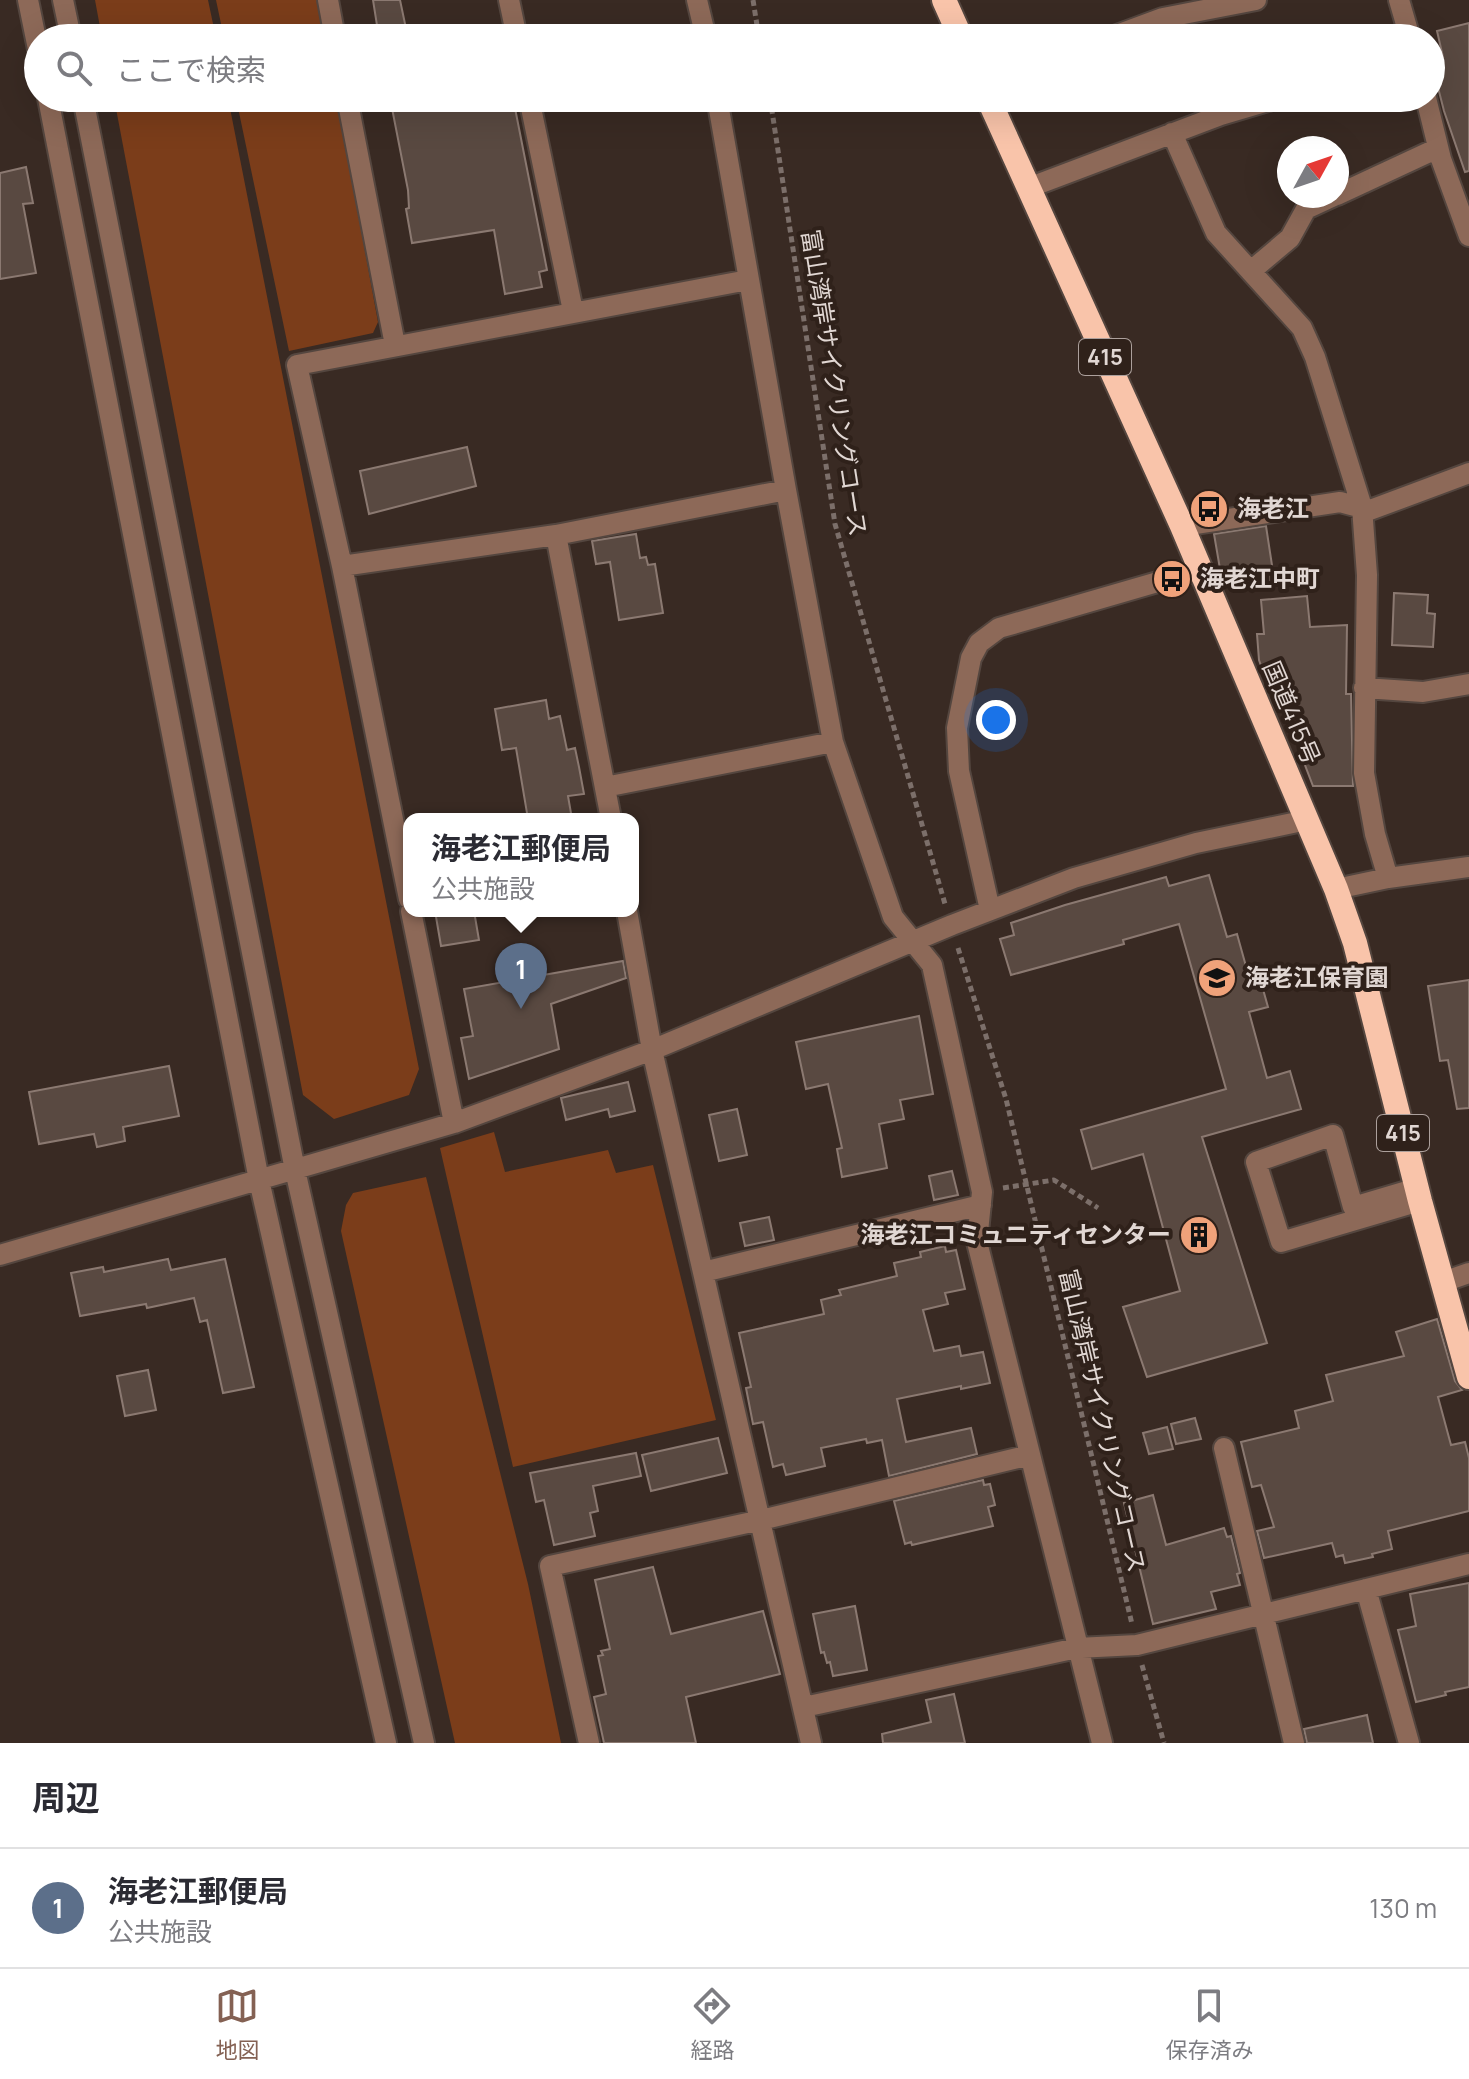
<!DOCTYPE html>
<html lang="ja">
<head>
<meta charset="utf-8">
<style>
  :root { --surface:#fff; --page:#f2f2f3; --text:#2b2b33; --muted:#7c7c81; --line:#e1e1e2; --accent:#846153 }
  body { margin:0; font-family:Manrope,"Noto Sans JP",sans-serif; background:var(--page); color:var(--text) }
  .compass { position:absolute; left:1277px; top:136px; width:72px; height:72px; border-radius:50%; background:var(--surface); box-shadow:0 8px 32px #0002; rotate:50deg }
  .you { position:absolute; left:996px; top:720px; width:28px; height:28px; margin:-20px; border:6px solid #fff; border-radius:50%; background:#1a73e8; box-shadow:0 0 0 12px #1a73e833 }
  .badge { display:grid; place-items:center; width:52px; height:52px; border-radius:50%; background:var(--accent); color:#fff; font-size:26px; font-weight:700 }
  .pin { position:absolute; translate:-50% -66px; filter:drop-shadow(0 2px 4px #0008) }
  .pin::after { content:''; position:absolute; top:42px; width:28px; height:24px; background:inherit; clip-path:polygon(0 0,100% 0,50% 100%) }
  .popup { position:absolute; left:403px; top:813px; width:236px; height:104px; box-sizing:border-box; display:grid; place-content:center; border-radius:16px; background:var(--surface); filter:drop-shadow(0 2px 6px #0005); font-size:26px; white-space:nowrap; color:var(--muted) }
  .popup b { font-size:30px; color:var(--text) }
  .popup::after { content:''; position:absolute; left:50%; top:100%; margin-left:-16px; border:16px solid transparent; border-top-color:var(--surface) }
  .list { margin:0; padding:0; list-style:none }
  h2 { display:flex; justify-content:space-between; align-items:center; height:104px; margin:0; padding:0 32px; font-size:34px }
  h2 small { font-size:26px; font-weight:400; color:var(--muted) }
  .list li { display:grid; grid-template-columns:52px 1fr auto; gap:24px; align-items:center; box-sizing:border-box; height:120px; padding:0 32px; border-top:2px solid var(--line) }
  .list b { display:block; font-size:30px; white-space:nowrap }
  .list p { margin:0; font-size:26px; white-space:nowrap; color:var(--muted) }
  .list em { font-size:26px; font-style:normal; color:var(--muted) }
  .icon { flex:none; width:44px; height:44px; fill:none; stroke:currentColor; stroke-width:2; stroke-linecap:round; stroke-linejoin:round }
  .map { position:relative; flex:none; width:1469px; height:1743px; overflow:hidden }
  .search { position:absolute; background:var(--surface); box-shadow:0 8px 32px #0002; left:24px; right:24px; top:24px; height:88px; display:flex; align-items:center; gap:20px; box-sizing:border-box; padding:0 28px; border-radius:44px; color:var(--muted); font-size:30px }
  .sheet { height:224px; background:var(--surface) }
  nav { display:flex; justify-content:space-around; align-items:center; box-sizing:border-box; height:112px; border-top:2px solid var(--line); background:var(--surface); font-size:22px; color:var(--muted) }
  nav a { display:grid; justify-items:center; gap:4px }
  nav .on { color:var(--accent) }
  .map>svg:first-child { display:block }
  .green { fill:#7b3d1a }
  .building { fill:#594941; stroke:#8b7971; stroke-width:2 }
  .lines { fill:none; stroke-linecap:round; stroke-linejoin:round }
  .minor-casing { stroke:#54463f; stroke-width:24 }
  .highway-casing { stroke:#54463f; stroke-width:28 }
  .path { stroke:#7c6f6a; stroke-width:5; stroke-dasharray:6 4; stroke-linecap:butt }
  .minor { stroke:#8d6958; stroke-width:20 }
  .highway { stroke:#f9c4aa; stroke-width:24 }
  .labels { text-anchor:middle; stroke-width:8; stroke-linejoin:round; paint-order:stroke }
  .shield { fill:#2f211a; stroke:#aca09c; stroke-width:2 }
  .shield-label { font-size:22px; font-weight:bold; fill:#e1d7d3 }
  .street-label { font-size:24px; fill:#e1d7d3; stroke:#2f211a }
  .poi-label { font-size:24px; font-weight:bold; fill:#e1d7d3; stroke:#2f211a; text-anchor:start }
</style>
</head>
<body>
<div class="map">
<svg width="1469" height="1743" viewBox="0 0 1469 1743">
  <rect width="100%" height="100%" fill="#392a23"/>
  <path class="green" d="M95,0H208L216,38H102Z
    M216,0H318L325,38H224Z
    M114,98H228L419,1069L409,1095L334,1119L303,1095Z
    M236,98H337L378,322L373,333L289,351Z
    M494,1132L505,1172L608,1150L616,1173L653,1165L716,1420L513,1467L440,1148Z
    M426,1177L528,1584L561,1743H455L341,1231L346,1205L353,1193Z"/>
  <path class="building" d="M373,0H400L408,38H379Z
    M1469,23V171L1465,172L1444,111L1431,60L1443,57L1437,31Z
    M390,98H513L547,270L539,272L542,287L505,294L494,230L412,243L406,209L409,208L408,190Z
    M26,167L33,203L23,204L36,273L0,279V173Z
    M467,447L476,486L369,514L360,471Z
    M1266,526L1275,585L1244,590L1242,576L1230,578L1229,568L1220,569L1214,534Z
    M636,534L640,558L646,557L648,565L655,564L663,613L619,620L610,562L596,564L592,541Z
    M1394,593L1428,595L1427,613L1435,614L1433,647L1392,645Z
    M1307,596L1310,627L1347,625L1346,694H1351L1353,786H1313L1303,760L1305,731H1291V682L1278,683L1276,675L1265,677L1259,660L1257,634H1264L1261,600Z
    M546,700L549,719L560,716L567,750L575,748L579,767L584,794L568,796L572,819H528L516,748L502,750L495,709Z
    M1209,875L1227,937L1237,934L1249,977L1259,975L1268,1007L1249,1012L1267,1078L1290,1071L1301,1109L1202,1137L1267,1343L1147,1377L1123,1307L1180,1291L1143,1154L1092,1169L1081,1130L1226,1089L1179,924L1123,940L1124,944L1011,975L1000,939L1014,935L1011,923L1065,905L1166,877L1169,886Z
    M435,911H474L479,940L441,946Z
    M623,961L626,978L551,1004L559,1049L469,1079L461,1038L473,1036L464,989Z
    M1469,980V1108L1457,1109L1448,1060L1440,1061L1428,986Z
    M919,1016L933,1094L900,1100L904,1119L879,1124L887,1168L842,1177L837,1149L842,1148L828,1084L806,1089L796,1042Z
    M169,1066L179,1116L123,1127L125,1141L97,1147L94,1134L39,1144L29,1092Z
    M628,1082L635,1111L610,1117L608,1109L566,1120L561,1098Z
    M737,1109L747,1155L719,1161L709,1115Z
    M952,1171L958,1195L934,1200L929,1176Z
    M769,1217L774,1240L745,1246L740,1223Z
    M945,1246L946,1252L956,1250L965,1289L945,1293L948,1304L923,1310L934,1351L959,1346L961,1356L983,1352L990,1383L961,1389V1386L897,1399L906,1442L971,1428L977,1454L889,1476L882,1440L867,1443L866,1439L821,1448L825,1466L786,1475L783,1464L773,1467L763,1422L753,1424L746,1388L751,1387L739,1333L824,1314L821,1300L841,1295L839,1290L897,1276L894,1263L921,1257L920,1252Z
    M168,1259L171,1270L225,1259L254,1387L223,1393L207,1320L200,1322L194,1298L147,1308L146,1304L80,1316L71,1273L103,1267L104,1272Z
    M1437,1319L1455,1381L1462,1390L1438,1397L1451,1445L1465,1442L1469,1458V1511L1388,1531L1392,1549L1372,1554L1373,1557L1345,1563L1343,1555L1336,1557L1332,1543L1264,1558L1257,1531L1274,1527L1261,1485L1252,1487L1241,1442L1299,1428L1295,1411L1333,1401L1326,1375L1404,1356L1396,1332Z
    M148,1370L156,1410L125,1416L117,1376Z
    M1195,1418L1201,1439L1176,1444L1171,1424Z
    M1167,1427L1173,1449L1149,1454L1143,1433Z
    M718,1438L727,1473L651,1491L642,1455Z
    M636,1453L641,1476L593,1486L598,1511L590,1513L595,1536L554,1545L544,1500L536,1502L530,1473Z
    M983,1480L984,1485L990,1484L995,1505L988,1507L993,1526L912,1545L911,1542L905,1544L894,1501Z
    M1153,1495L1166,1545L1224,1528L1227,1537L1231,1536L1240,1573L1237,1574L1240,1585L1211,1592L1216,1609L1153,1624L1124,1503Z
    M653,1567L671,1634L763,1611L780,1674L686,1697L696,1743H604L594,1697L606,1694L598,1656L603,1655L601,1651L610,1649L595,1580Z
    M1469,1583V1687L1445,1692L1446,1695L1416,1702L1398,1630L1416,1626L1410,1594Z
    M855,1606L867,1670L833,1676L830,1662L827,1663L824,1652L821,1653L813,1614Z
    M954,1694L965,1743H883L882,1734L931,1722L926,1700Z
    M1367,1715L1373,1743H1307L1304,1729Z"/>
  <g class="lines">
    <g class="minor-casing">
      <path id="minor" d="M28,0L38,49
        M63,0L71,38
        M328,0L335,38
        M509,0L517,38
        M697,0L706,38
        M1399,0L1410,38
        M1109,38L1163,18L1256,0
        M48,98L259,1180L386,1743
        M83,98L295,1170L424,1743
        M347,98L395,345
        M529,98L573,311
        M717,98L786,490L833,742L893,917L932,965L982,1192L977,1242L1102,1743
        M1426,98L1441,159L1469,236
        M1172,133L1216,233L1302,328L1315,357L1362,507L1367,575L1364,773L1375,834L1388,878
        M1028,188L1221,115L1278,98
        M1337,195L1438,148
        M1251,271L1290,238L1306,209L1334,196
        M1182,526L1340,502L1370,510L1469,473
        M556,535L611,819
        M342,566L556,535L786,490
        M1364,688L1423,692L1469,684
        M605,787L833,742
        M1336,889L1388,878L1469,867
        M409,899L342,566L297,365L748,280
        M990,910L959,771L957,728L971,658L979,643L999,628L1199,570
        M411,911L454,1123
        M627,911L652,1050L811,1743
        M1417,1188L1353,1207L1333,1135L1256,1162L1281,1242L1420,1201
        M0,1255L454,1123L652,1050L952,925L1074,878L1196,843L1307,820
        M703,1272L981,1205
        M1443,1282L1469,1273
        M1224,1448L1294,1743
        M1366,1589L1409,1743
        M804,1707L1077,1648L1137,1645L1469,1564
        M589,1743L550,1566L761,1520L1030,1455"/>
    </g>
    <g class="highway-casing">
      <path id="highway" d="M944,0L961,38
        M988,98L1182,526L1336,889L1355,943L1420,1201L1469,1377"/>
    </g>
    <path class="path" d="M753,0L759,38
      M770,98L835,524L945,904
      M958,948L1006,1099L1132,1624
      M1003,1188L1054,1180L1098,1208
      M1142,1665L1164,1743"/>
    <use href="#minor" class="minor"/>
    <use href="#highway" class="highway"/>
  </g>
  <defs>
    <g id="bus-disc" transform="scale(2)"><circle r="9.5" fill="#f0a27a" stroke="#2f211a"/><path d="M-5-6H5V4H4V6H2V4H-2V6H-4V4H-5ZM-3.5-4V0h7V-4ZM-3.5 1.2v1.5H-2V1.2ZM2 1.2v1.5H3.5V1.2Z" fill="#111"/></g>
    <g id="school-disc" transform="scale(2)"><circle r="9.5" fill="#f0a27a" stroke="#2f211a"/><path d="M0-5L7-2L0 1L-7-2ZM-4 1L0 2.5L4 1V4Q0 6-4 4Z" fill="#111"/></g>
    <g id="building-disc" transform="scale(2)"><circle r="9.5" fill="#f0a27a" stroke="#2f211a"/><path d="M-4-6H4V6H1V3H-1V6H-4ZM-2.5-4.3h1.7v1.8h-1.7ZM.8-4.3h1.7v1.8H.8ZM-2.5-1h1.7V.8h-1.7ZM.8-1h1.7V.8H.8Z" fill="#111"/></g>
  </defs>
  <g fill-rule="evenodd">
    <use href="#bus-disc" x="1209" y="509"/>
    <use href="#bus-disc" x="1172" y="579"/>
    <use href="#school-disc" x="1217" y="978"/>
    <use href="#building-disc" x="1199" y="1235"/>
  </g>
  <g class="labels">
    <g class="shield">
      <rect x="1079" y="339" width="52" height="36" rx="6"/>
      <rect x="1377" y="1115" width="52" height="36" rx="6"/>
    </g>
    <g class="shield-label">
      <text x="1105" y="365">415</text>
      <text x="1403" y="1141">415</text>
    </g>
    <g class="street-label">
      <text transform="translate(834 383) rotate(81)" y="8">富山湾岸サイクリングコース</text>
      <text transform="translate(1291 713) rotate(67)" y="8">国道415号</text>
      <text transform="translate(1102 1421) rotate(77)" y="8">富山湾岸サイクリングコース</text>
    </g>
    <g class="poi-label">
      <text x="1237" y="517">海老江</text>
      <text x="1200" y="587">海老江中町</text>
      <text x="1245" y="986">海老江保育園</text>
      <text x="1171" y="1243" text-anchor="end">海老江コミュニティセンター</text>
    </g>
  </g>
</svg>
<svg class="compass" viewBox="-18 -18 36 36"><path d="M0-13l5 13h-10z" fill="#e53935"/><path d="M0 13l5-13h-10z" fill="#7c7c81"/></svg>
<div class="you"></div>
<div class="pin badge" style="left:521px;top:1009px;background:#5c6f8a">1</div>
<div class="popup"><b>海老江郵便局</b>公共施設</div>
<div class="search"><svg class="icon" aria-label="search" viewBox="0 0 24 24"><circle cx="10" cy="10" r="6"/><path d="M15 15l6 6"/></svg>ここで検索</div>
</div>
<section class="sheet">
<h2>周辺<small></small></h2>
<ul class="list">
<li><span class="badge" style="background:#5c6f8a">1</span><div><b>海老江郵便局</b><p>公共施設</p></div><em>130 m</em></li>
</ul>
</section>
<nav>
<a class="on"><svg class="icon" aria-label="map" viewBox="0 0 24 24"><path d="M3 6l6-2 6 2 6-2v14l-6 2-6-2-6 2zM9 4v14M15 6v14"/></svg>地図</a>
<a><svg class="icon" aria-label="directions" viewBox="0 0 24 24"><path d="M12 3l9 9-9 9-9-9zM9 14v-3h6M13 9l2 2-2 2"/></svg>経路</a>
<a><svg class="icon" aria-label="saved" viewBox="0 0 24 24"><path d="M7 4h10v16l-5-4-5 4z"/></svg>保存済み</a>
</nav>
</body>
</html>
